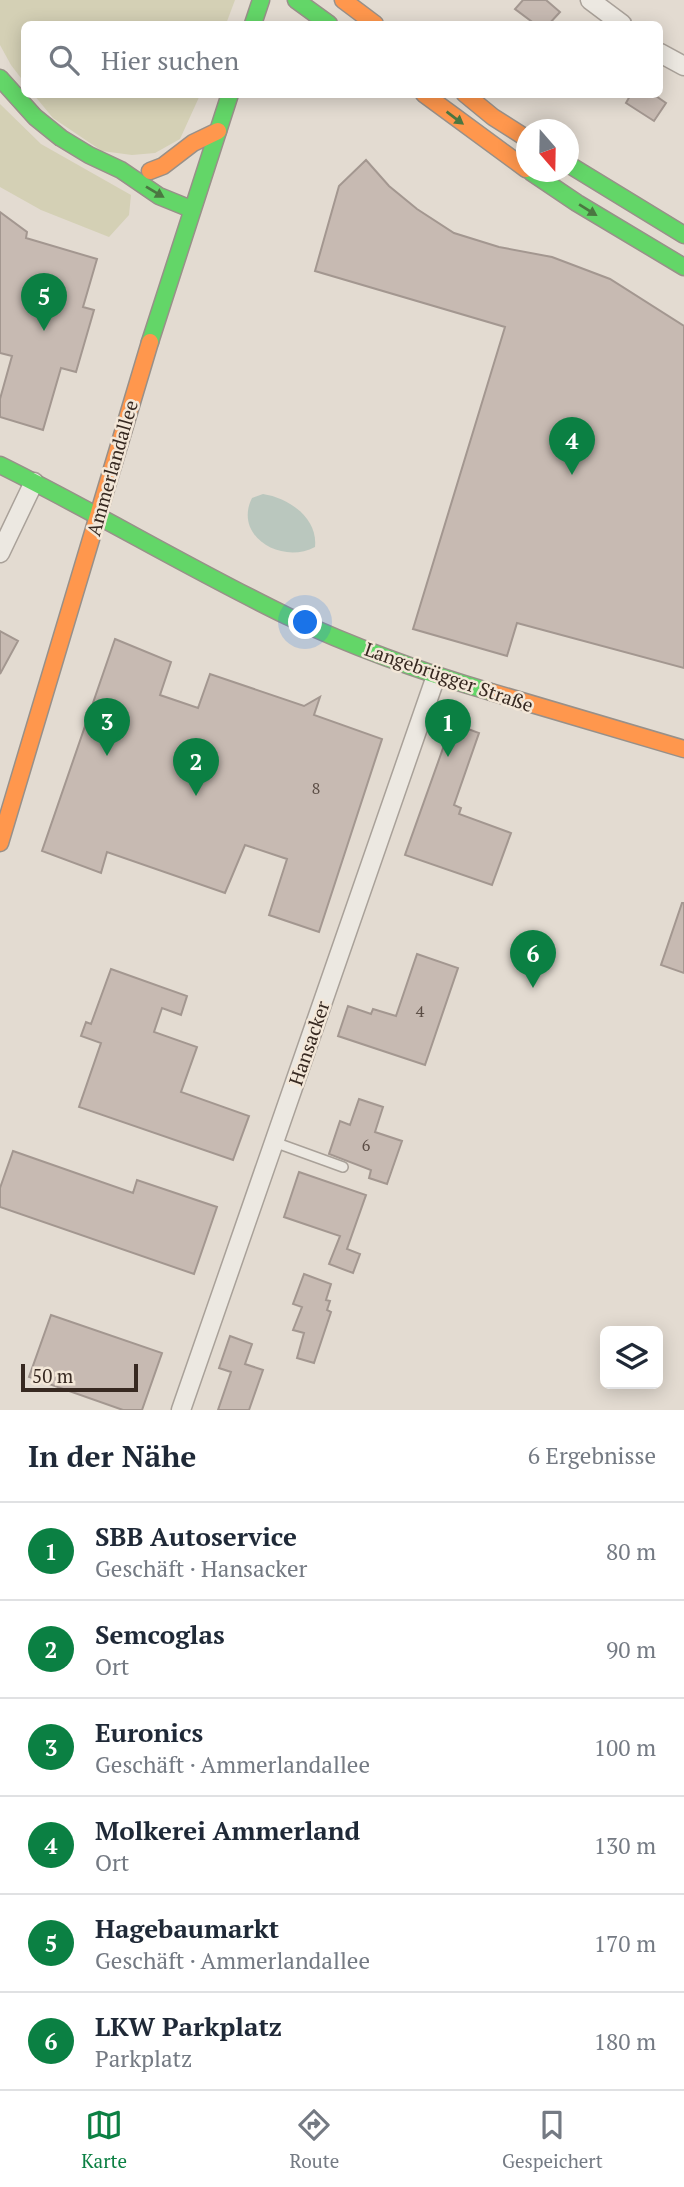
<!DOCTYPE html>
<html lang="de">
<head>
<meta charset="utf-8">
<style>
  :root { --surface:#fff; --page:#f6f6f7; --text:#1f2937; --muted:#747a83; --line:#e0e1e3; --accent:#0b8043 }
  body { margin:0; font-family:"PT Serif",serif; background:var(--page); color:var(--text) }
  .controls { position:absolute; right:21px; bottom:21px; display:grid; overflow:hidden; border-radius:10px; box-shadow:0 4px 18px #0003 }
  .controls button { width:63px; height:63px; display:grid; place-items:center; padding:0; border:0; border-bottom:2px solid var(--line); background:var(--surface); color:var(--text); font:35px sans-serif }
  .compass { position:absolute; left:516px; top:119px; width:63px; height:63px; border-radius:50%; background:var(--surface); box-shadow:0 4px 18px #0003; rotate:160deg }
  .scale { position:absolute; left:21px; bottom:18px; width:117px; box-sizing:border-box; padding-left:7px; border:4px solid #372921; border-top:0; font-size:19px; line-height:24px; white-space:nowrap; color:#372921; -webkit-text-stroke:5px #f3e7d8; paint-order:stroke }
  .you { position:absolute; left:306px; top:623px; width:24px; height:24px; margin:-18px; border:5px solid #fff; border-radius:50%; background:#1a73e8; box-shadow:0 0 0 10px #1a73e833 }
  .badge { display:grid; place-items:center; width:46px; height:46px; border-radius:50%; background:var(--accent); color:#fff; font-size:23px; font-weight:700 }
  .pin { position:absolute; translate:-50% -58px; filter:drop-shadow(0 2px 4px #0008) }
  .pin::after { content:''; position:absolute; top:37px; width:24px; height:21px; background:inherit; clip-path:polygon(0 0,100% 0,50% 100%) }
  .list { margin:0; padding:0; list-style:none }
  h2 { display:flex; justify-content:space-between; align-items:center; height:91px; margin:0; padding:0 28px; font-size:30px }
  h2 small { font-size:23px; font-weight:400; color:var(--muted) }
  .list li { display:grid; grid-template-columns:46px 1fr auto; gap:21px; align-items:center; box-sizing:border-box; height:98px; padding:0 28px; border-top:2px solid var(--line) }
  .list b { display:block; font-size:26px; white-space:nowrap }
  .list p { margin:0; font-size:23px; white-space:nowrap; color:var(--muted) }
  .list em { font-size:23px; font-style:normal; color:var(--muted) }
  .icon { flex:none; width:38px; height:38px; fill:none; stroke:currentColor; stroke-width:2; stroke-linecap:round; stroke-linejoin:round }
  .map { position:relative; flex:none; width:684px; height:1410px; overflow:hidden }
  .search { position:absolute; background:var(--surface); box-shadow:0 4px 18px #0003; left:21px; right:21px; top:21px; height:77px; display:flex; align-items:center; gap:18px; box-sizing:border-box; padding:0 24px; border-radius:10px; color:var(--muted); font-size:26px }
  .sheet { height:679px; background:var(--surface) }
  nav { display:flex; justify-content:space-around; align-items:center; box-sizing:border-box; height:98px; border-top:2px solid var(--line); background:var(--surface); font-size:19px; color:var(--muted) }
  nav a { display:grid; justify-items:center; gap:4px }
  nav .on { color:var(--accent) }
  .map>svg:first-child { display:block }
  .green { fill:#d4d0b5 }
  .water { fill:#bac7be }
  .building { fill:#c7bab2; stroke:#a39790; stroke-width:2 }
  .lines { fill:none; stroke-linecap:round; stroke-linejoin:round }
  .lane-casing { stroke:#a9a199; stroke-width:12 }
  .street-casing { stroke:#a9a199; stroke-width:21 }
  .fast-casing { stroke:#989089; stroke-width:19 }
  .slow-casing { stroke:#989089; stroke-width:19 }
  .lane { stroke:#ece8e1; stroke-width:9 }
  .street { stroke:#ece8e1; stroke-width:18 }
  .fast { stroke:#63d668; stroke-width:16 }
  .slow { stroke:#ff974d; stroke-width:16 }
  .oneway { fill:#4b7741 }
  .labels { text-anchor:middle; stroke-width:5; stroke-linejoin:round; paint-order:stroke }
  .number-label { font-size:16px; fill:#5b4d45 }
  .street-label { font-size:19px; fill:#372921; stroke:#f3e7d8 }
</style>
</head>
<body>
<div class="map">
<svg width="684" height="1410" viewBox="0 0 684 1410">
  <rect width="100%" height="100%" fill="#e3dbd1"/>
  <path class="green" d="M0,0H235L226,24H24V82L11,65L0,45Z
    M34,95H200L180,139L155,153L132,155L102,151L53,118Z
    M0,104L41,144L131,195L129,215L109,237L41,210L0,187Z"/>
  <path class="water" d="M263,494C289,498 318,518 315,547C281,565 233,536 252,498Z"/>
  <path class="building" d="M523,0H546L560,12L549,24H535L515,9Z
    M631,94H653L666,103L654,121L626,103Z
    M366,160L389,186L417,209L454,233L499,247L552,257L610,279L684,326V668L517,623L507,656L413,629L505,327L315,271L339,186Z
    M0,212L27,232L26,238L97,259L83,307L94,310L76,372L61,368L43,430L0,417V399L12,356L0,353Z
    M0,631L18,641L0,674Z
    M115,639L171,662L160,695L198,708L210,674L304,706L320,697L314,715L382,739L319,932L269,915L287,859L245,845L225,893L107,852L101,873L42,851Z
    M452,723L479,733L454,805L461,808L459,814L511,833L492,885L405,855Z
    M682,903H684V973L661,965Z
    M417,954L458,968L425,1065L338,1036L348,1006L371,1014L373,1009L396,1016Z
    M111,969L187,996L181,1015L162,1008L154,1032L197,1047L181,1092L249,1116L233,1160L79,1107L101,1043L81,1036L86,1022L91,1024Z
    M359,1099L383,1107L375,1132L402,1141L387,1184L369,1178L371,1170L329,1154L340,1121L350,1125Z
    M13,1151L133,1193L137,1180L217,1207L194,1274L0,1207V1188Z
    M299,1172L366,1195L347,1249L360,1254L353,1273L329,1264L340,1236L284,1217Z
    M304,1274L331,1284L326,1300L330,1301L327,1310L331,1312L314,1363L297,1358L304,1333L293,1330L302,1307L293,1304Z
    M51,1315L162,1353L142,1410H123L29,1377Z
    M230,1336L252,1344L245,1364L263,1370L249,1410H218L231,1372L219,1368Z"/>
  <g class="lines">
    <g class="lane-casing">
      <path id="lane" d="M274,1142L343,1167"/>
    </g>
    <g class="street-casing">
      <path id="street" d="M590,0L622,24
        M660,53L684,66
        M0,553L34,482
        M181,1410L436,676"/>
    </g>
    <g class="fast-casing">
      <path id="fast" d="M296,0L329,24
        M253,24L261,0
        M0,78L35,117L61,138L89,155L121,170L159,196L191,209
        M568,164L684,235
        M531,172L577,203L684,267
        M150,342L230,94
        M0,465C97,513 190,569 287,616C353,647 422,672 491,692"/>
    </g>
    <g class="slow-casing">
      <path id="slow" d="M343,0L375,24
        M424,94L526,169
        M465,94L493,117L526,138
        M150,171L163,166L193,143L218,131
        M491,692L684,749
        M0,843L150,342"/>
    </g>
    <use href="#lane" class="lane"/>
    <use href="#street" class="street"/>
    <use href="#fast" class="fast"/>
    <use href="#slow" class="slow"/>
  </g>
  <defs><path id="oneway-solid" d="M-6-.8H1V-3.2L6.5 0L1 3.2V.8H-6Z" transform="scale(1.75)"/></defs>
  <g class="oneway">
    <use href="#oneway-solid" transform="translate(455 118) rotate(37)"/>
    <use href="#oneway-solid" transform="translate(155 192) rotate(31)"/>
    <use href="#oneway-solid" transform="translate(588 210) rotate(32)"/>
  </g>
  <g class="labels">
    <g class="number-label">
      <text x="316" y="794">8</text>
      <text x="420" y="1017">4</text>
      <text x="366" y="1151">6</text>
    </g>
    <g class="street-label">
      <text transform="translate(112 468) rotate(-74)" y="7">Ammerlandallee</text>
      <text transform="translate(449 677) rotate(19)" y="7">Langebrügger Straße</text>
      <text transform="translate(309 1043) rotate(-71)" y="7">Hansacker</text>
    </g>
  </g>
</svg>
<div class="controls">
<button><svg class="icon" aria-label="layers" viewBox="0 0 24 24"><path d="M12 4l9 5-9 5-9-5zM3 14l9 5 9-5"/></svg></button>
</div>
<svg class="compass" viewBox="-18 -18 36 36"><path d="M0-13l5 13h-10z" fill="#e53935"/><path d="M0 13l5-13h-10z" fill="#747a83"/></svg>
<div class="scale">50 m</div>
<div class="you"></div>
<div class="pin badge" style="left:448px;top:757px">1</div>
<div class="pin badge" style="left:196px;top:796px">2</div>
<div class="pin badge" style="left:107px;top:756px">3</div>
<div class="pin badge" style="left:572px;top:475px">4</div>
<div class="pin badge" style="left:44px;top:331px">5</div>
<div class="pin badge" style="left:533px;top:988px">6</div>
<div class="search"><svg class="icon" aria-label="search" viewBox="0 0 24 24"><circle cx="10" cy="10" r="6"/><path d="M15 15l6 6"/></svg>Hier suchen</div>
</div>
<section class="sheet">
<h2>In der Nähe<small>6 Ergebnisse</small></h2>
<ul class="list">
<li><span class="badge">1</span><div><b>SBB Autoservice</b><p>Geschäft · Hansacker</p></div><em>80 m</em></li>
<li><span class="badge">2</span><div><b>Semcoglas</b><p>Ort</p></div><em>90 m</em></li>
<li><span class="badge">3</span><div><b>Euronics</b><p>Geschäft · Ammerlandallee</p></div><em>100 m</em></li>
<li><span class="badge">4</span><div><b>Molkerei Ammerland</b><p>Ort</p></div><em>130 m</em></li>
<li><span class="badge">5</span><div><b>Hagebaumarkt</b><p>Geschäft · Ammerlandallee</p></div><em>170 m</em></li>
<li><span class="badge">6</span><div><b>LKW Parkplatz</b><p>Parkplatz</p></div><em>180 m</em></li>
</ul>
</section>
<nav>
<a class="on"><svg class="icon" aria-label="map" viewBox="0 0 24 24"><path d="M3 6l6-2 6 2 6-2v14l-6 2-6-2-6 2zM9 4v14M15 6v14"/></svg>Karte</a>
<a><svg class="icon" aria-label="directions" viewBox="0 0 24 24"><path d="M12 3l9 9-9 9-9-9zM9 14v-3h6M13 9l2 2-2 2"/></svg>Route</a>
<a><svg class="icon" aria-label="saved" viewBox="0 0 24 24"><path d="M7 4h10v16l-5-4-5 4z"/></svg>Gespeichert</a>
</nav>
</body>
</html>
